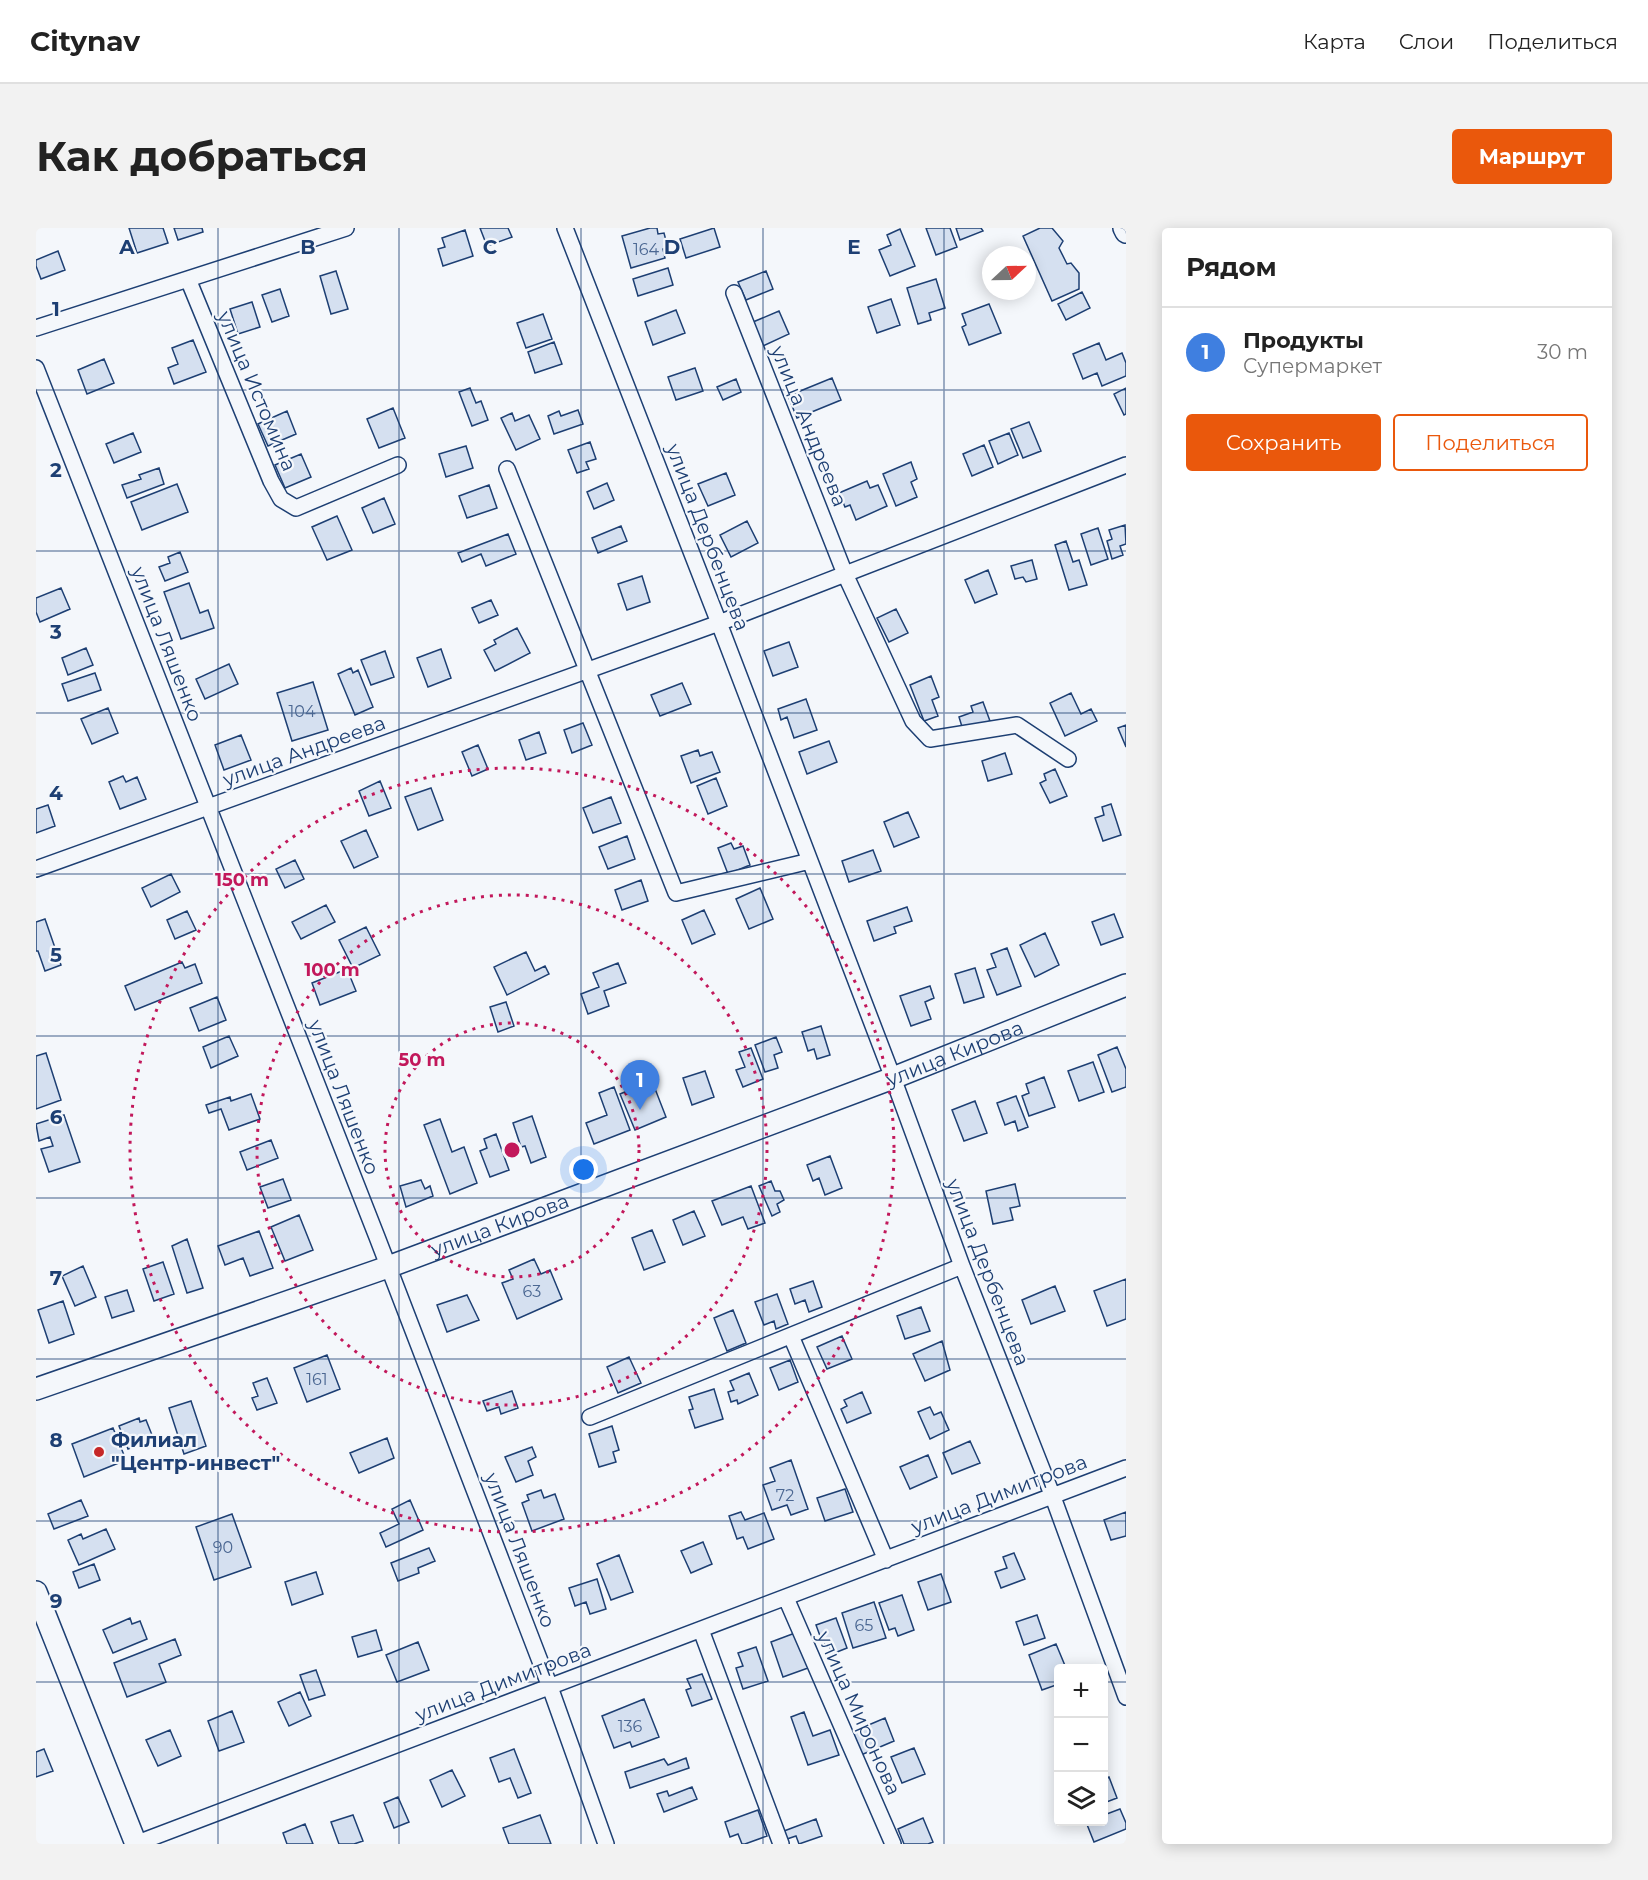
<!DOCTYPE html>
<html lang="ru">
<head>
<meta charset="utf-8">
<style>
  :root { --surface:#fff; --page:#f2f2f2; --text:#222; --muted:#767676; --line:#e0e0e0; --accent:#ea580c }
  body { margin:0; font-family:Montserrat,sans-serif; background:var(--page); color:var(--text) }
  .controls { position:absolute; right:18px; bottom:18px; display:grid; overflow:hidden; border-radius:6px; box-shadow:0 3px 15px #0003 }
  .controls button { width:54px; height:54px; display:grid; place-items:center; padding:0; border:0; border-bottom:2px solid var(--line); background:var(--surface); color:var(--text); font:30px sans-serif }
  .compass { position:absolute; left:946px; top:18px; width:54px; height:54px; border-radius:50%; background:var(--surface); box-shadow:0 3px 15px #0003; rotate:68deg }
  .you { position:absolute; left:548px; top:942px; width:21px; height:21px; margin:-15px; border:4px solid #fff; border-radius:50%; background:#1a73e8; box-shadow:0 0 0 9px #1a73e833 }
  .badge { display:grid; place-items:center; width:39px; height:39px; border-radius:50%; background:var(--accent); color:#fff; font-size:20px; font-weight:700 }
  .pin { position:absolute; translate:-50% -50px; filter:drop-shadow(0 2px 3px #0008) }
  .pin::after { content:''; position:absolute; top:32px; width:21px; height:18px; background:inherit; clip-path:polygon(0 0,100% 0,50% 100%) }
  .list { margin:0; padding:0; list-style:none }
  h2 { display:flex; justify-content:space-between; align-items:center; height:78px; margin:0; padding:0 24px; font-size:26px }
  h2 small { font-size:20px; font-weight:400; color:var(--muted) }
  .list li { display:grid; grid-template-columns:39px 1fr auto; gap:18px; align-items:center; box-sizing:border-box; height:90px; padding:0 24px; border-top:2px solid var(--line) }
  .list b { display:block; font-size:22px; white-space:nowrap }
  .list p { margin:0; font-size:20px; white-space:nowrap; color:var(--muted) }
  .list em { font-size:20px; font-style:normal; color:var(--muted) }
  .actions { display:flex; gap:12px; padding:18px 24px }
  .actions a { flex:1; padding:14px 0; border:2px solid var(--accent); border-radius:6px; text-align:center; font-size:21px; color:var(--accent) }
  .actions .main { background:var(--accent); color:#fff }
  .icon { flex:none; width:33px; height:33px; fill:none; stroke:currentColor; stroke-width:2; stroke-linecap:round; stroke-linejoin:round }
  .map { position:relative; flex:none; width:1090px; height:1616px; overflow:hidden; border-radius:6px }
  header { display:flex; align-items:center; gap:36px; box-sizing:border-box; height:84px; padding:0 30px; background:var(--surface); border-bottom:2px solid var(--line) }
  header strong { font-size:28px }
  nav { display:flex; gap:33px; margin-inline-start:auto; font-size:21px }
  .intro { display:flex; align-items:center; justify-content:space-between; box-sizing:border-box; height:144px; padding:0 36px }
  h1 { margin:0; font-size:42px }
  .button { padding:15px 27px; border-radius:6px; background:var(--accent); color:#fff; font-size:21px; font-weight:700 }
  main { display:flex; gap:36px; padding:0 36px }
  aside { flex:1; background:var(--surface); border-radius:6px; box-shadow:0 3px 15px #0003 }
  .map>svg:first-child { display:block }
  .building { fill:#d5e0f0; stroke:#1d3f73; stroke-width:1.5 }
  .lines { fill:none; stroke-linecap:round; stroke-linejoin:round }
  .street-casing { stroke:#1d3f73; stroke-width:18 }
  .secondary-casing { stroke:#1d3f73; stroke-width:24 }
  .street { stroke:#f4f7fb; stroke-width:15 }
  .secondary { stroke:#f4f7fb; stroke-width:21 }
  .grid { fill:none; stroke:#1d3f73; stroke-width:1.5; stroke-opacity:0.55 }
  .ring { fill:none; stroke:#c2185b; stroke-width:3; stroke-dasharray:3 6 }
  .poi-dot { fill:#c62828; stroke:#f4f7fb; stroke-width:2 }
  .labels { text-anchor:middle; stroke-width:4.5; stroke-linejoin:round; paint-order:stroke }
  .number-label { font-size:16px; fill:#4b6792 }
  .street-label { font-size:20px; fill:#1d3f73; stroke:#f4f7fb }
  .poi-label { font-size:20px; font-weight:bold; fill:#1d3f73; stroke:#f4f7fb; text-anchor:start }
  .grid-label { font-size:20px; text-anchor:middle; font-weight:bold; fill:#1d3f73; stroke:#f4f7fb; stroke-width:4.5; stroke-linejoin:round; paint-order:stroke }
  .centre { fill:#c2185b; stroke:#f4f7fb; stroke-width:3 }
  .ring-label { font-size:18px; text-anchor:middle; font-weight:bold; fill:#c2185b; stroke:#f4f7fb; stroke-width:4.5; stroke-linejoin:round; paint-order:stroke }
</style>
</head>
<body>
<header>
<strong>Citynav</strong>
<nav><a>Карта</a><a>Слои</a><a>Поделиться</a></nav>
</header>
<div class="intro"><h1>Как добраться</h1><a class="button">Маршрут</a></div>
<main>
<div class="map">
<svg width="1090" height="1616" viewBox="0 0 1090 1616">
  <rect width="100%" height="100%" fill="#f4f7fb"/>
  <path class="building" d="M93,0H127L132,15L101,25Z
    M138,0H166L167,4L142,12Z
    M444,0H472L476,9L451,18Z
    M614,0H621L622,6L628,5L632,20L627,21L629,30L595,40L586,8Z
    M678,0L684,19L650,30L644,11Z
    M890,0H914L921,19L900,27Z
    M920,0H945L947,3L924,12Z
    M1004,0H1016L1027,13L1023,20L1031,36L1035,35L1043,45V61L1016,73L987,8Z
    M864,1L879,38L854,48L843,22L855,17L851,7Z
    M429,2L437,28L407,38L402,21L409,19L406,10Z
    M22,23L29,42L5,51L0,38V32Z
    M632,40L637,57L602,68L597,51Z
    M300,43L312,81L295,86L284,48Z
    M730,43L737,61L710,72L702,54Z
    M900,51L909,80L893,85L895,92L882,96L871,60Z
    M244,61L253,88L236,94L226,67Z
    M1046,64L1054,80L1030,92L1022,76Z
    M855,71L864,97L841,105L832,79Z
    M216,74L224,99L202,106L194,81Z
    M953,76L965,105L933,117L926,99L930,97L926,86Z
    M640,82L649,105L617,117L609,94Z
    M743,83L753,106L727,118L717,94Z
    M507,86L516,111L490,120L481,95Z
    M157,112L170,144L138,156L132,140L142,136L136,120Z
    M518,114L526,136L499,145L492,124Z
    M1063,115L1070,132L1086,125L1090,135V148L1066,158L1061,145L1047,151L1037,126Z
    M68,131L78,155L51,166L42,142Z
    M659,140L667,163L640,172L632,149Z
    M796,150L805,172L761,190L752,168Z
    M700,151L705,164L687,172L681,159Z
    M434,160L440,175L445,173L452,192L436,198L423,164Z
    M1090,160V186L1088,187L1078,166Z
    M357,180L369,210L343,220L331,191Z
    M542,182L547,196L518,206L512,188L523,183L525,188Z
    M251,183L260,206L232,218L222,196Z
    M476,185L479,193L493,187L504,211L480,222L465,190Z
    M993,194L1005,223L987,230L975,201Z
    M97,205L105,224L78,235L70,216Z
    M973,205L982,227L962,236L953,213Z
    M554,214L560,231L550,234L553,241L541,245L532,222Z
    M948,217L957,239L936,248L927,226Z
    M430,218L437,240L410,249L403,226Z
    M265,226L275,249L249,260L239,237Z
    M875,234L881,251L875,254L881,269L860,278L847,246Z
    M123,240L128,256L91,270L86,257L105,251L103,247Z
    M690,245L699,267L672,278L662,256Z
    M831,253L834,260L842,257L851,278L820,292L814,277L809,279L803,265Z
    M571,255L578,272L558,281L551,264Z
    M141,256L152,284L106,302L95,274Z
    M453,257L461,280L431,290L423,268Z
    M348,270L359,296L337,305L326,280Z
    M301,288L316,322L291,332L276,299Z
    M711,293L722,315L695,329L684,307Z
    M1089,297L1090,316L1084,318L1087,327L1076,331L1071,313L1076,311L1073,302Z
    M585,298L591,313L562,325L556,310Z
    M1062,300L1072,331L1055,337L1045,306Z
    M472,306L480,326L450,338L445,326L426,334L422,325Z
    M1030,313L1037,334L1043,332L1051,357L1033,362L1019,317Z
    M144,324L152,344L129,353L123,339L134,335L132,329Z
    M996,332L1001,351L990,354L987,349L979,351L975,338Z
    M952,342L961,366L939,375L929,352Z
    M606,348L614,374L591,382L582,356Z
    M153,355L164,385L172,382L178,400L145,411L128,364Z
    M25,360L34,381L4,394L0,384V370Z
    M455,372L462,387L443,395L436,380Z
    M860,381L872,405L853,414L841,390Z
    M481,400L494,425L459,443L448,422L460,416L458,412Z
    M753,414L762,439L737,448L728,423Z
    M50,420L57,437L32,447L26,430Z
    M405,421L415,450L392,459L381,430Z
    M349,423L358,449L335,457L325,432Z
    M193,436L202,456L169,471L160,451Z
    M315,440L317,445L322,442L337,479L319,487L302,446Z
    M59,445L65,462L32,473L26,456Z
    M895,448L903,469L896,472L902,488L888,493L874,457Z
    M277,454L292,502L256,513L241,465Z
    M646,455L655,476L624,488L615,467Z
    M1035,465L1045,486L1055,481L1061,493L1029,508L1014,475Z
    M770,471L781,502L758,510L751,489L745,492L742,481Z
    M947,474L954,493L927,502L923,489L937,484L935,478Z
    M72,480L82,505L56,516L45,491Z
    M547,495L556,517L536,525L528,502Z
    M1090,497V519L1082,500Z
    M503,504L510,525L490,532L483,512Z
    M205,507L215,532L188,542L179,517Z
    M793,513L801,534L771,546L763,524Z
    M442,517L452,541L436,548L426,524Z
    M662,522L664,528L676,524L684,544L655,555L645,528Z
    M969,525L976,546L952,553L946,533Z
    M1019,541L1031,568L1014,575L1004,555L1010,552L1008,546Z
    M87,548L90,554L101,549L110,571L84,581L73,554Z
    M680,550L691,578L672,586L661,558Z
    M344,553L355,580L333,588L323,563Z
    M395,560L407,592L382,602L369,569Z
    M575,569L585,595L557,605L547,580Z
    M1075,576L1085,607L1067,613L1059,590L1068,587L1066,579Z
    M12,577L19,598L0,605V581Z
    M872,584L883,609L858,619L848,594Z
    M330,602L342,629L318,640L305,613Z
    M591,608L599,631L572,641L563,619Z
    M695,615L698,621L707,618L714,637L692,646L682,620Z
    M837,622L845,643L813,654L806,633Z
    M259,632L268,651L249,660L240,641Z
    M135,646L144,664L115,679L106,660Z
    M605,652L612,673L586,682L579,662Z
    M724,660L737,691L713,701L700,671Z
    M290,677L299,694L265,711L256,694Z
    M871,679L876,693L858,699L860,705L838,713L831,693Z
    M668,682L679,706L656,716L646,692Z
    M151,683L160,702L139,711L131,692Z
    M1078,686L1087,709L1065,717L1056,694Z
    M9,691L25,737L9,743L2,723H0V694Z
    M330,699L344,727L317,740L303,712Z
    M1009,705L1023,737L999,749L984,717Z
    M971,720L985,758L961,767L951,742L960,739L955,726Z
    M490,724L499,743L509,738L513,746L471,767L458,739Z
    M146,734L149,740L159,736L166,755L99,782L89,758Z
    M582,735L590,755L568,763L573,778L552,786L545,766L563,759L557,745Z
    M939,740L948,769L928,775L919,746Z
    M311,741L320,763L284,777L276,755Z
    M894,758L898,770L889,774L895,791L875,798L864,768Z
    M181,769L190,792L163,803L154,780Z
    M470,774L478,798L462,804L454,779Z
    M785,798L794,827L781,831L778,821L772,823L766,804Z
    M193,808L202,828L175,840L167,819Z
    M740,809L746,824L738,827L742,840L729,844L719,817Z
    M1081,819L1090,841V859L1076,864L1062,827Z
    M715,820L727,851L707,859L700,842L709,839L703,824Z
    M10,825L25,872L0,881V828Z
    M1057,834L1068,864L1043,873L1032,843Z
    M669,843L678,869L656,877L647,850Z
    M1008,849L1019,879L993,888L986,868L993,865L990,856Z
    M616,853L630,889L599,902L584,866Z
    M578,859L594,902L558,916L550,895L571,887L563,865Z
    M215,866L224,891L193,902L185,881L173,885L170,877L194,869L195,873Z
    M980,868L992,899L982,903L979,893L969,897L961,875Z
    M939,873L951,905L928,913L916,882Z
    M28,887L44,934L13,944L5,921L17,918L14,909L3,913L0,896Z
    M496,888L510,929L495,935L489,918L485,919L477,895Z
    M404,891L416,924L428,919L441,955L414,966L388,897Z
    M460,906L473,942L454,949L444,923L451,920L448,911Z
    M235,912L242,930L211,942L204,924Z
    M794,928L806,960L789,967L783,950L777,953L771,937Z
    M247,951L255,972L232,980L224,959Z
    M385,952L389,961L394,958L397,968L370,979L364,958Z
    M735,953L739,963H744L748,972L741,976L744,984L736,988L723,958Z
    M979,956L984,978L974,980L977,992L957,996L950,963Z
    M715,958L729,995L712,1001L707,989L686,997L676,973Z
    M658,983L669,1008L647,1017L637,992Z
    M263,987L277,1022L249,1033L235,999Z
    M616,1002L629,1034L608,1042L596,1010Z
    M223,1003L237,1040L214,1048L207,1030L189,1037L182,1018Z
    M151,1011L167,1060L151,1065L136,1018Z
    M498,1031L505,1046L514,1042L526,1071L481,1091L466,1055L477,1051L473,1042Z
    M127,1034L138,1066L118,1073L107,1041Z
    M47,1038L60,1069L39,1078L26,1048Z
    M1090,1051V1091L1071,1098L1058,1063Z
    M777,1053L786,1079L773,1084L769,1072L759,1076L754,1061Z
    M1019,1058L1029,1083L995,1096L986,1072Z
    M91,1062L98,1083L76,1090L69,1069Z
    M741,1066L752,1096L740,1101L738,1093L728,1097L719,1074Z
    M431,1067L443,1092L411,1104L401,1077Z
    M27,1073L38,1106L13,1115L2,1082Z
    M885,1079L894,1103L869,1111L861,1088Z
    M697,1082L710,1115L691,1123L678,1090Z
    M806,1108L816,1131L791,1141L781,1119Z
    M906,1113L914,1142L889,1153L877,1126Z
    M291,1127L304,1161L271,1174L258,1140Z
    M593,1129L605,1155L582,1165L571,1139Z
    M754,1132L762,1154L743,1162L734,1140Z
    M713,1145L722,1167L702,1176L701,1172L695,1174L692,1164L698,1162L694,1153Z
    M231,1150L241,1175L221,1182L216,1170L222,1168L217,1155Z
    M678,1161L687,1191L659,1200L653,1182L657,1181L653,1169Z
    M476,1163L482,1180L465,1186L463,1179L451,1183L447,1173Z
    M826,1164L835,1185L811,1195L805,1181L811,1178L808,1172Z
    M155,1173L170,1218L148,1226L133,1180Z
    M894,1179L898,1187L905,1184L913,1202L894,1211L882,1184Z
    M103,1190L104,1194L110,1192L116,1207L106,1211L108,1215L92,1221L83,1198Z
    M576,1198L583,1222L577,1224L580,1234L563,1239L553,1206Z
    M77,1200L90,1232L48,1249L36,1216Z
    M351,1210L358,1230L323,1245L314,1225Z
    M934,1213L944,1235L916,1246L907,1225Z
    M496,1219L500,1229L492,1233L497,1247L480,1254L469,1229Z
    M892,1227L901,1249L874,1261L864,1239Z
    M755,1232L772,1281L755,1287L751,1277L736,1282L727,1257L739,1253L734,1240Z
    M809,1261L817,1284L789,1293L781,1270Z
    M505,1262L508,1270L519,1266L528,1291L496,1303L486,1275L493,1272L491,1267Z
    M45,1272L52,1288L18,1301L12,1286Z
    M374,1272L387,1302L350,1319L344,1305L363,1296L356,1281Z
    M705,1284L709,1292L728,1285L738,1311L712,1321L707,1309L701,1311L693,1288Z
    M1090,1284V1308L1075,1312L1068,1292Z
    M196,1286L215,1339L178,1352L160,1299Z
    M70,1301L79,1321L43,1337L32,1312L45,1306L47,1311Z
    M667,1314L676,1336L655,1345L645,1323Z
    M393,1320L399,1333L382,1340L383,1345L362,1353L355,1335Z
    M978,1325L989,1351L965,1360L959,1344L971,1340L967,1329Z
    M583,1327L597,1364L575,1372L561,1336Z
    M58,1336L64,1352L43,1360L37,1344Z
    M280,1344L287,1366L256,1377L249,1354Z
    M905,1346L915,1374L892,1382L882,1354Z
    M561,1351L570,1381L554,1386L550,1374L539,1378L533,1360Z
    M866,1367L878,1402L862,1408L859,1400L853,1402L843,1375Z
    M838,1374L850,1410L817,1420L806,1385Z
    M1001,1387L1009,1410L988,1417L980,1394Z
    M94,1390L96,1396L104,1393L111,1411L77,1425L67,1402Z
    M800,1390L811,1420L796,1426L792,1414L787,1416L780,1397Z
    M340,1402L346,1422L322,1429L316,1409Z
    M759,1405L772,1440L747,1449L735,1414Z
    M139,1411L145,1427L123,1436L130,1454L91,1469L78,1435Z
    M382,1414L393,1442L361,1454L350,1427Z
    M1020,1416L1030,1440H1023V1456L1006,1462L993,1427Z
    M720,1419L732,1453L707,1461L700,1440L707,1438L702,1425Z
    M280,1442L289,1467L273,1472L264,1447Z
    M666,1446L676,1471L656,1478L650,1462L655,1460L651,1451Z
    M264,1464L275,1488L253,1498L242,1474Z
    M608,1471L623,1509L596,1519L594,1514L578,1520L566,1488Z
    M196,1483L208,1514L183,1523L172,1493Z
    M768,1484L777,1508L794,1502L803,1527L772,1537L755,1489Z
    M849,1490L858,1513L825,1527L816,1504Z
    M134,1502L145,1528L122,1538L110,1512Z
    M878,1520L889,1546L866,1555L855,1529Z
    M8,1521L17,1543L0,1549V1524Z
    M478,1521L495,1565L482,1570L474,1550L463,1554L454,1530Z
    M650,1530L653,1540L594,1560L589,1544L628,1531L632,1537Z
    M416,1542L429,1568L406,1579L394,1552Z
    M1073,1549L1081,1570L1068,1575V1551Z
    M656,1559L661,1571L628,1584L621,1566L631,1563L633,1568Z
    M362,1569L373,1594L358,1600L348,1575Z
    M1084,1581L1090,1595V1601L1058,1614L1050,1594H1068V1587Z
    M722,1582L731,1608L709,1616H706L702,1606L694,1609L689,1594Z
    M317,1587L327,1613L318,1616H303L295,1594Z
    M504,1587L515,1616H473L467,1600Z
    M887,1590L897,1614L892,1616H868L862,1601Z
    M780,1591L786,1608L763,1616L760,1608L751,1611L748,1603Z
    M269,1596L277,1616H251L247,1605Z"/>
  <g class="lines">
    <g class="street-casing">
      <path id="street" d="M529,0L683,395L857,850L926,1038L1017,1269L1090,1469
        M152,51L235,253L245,271L260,280L362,237
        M698,65L809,346L877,493L894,511L981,497L1032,531
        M0,100L310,0
        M0,140L341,1009L514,1459L570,1616
        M471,241L640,665L774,633
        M0,641L683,395L1090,237
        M755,1108L850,1332
        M554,1189L926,1038
        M750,1370L857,1616
        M665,1402L745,1616
        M99,1616L1090,1240"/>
    </g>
    <g class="secondary-casing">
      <g id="secondary">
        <path d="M1088,0L1090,4"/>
        <path id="s1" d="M0,1161L352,1039L857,850L1090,757"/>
        <path d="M0,1364L100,1616"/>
      </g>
    </g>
    <use href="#street" class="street"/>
    <use href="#secondary" class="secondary"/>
  </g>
  <path class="grid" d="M182,0V1616M363,0V1616M545,0V1616M727,0V1616M908,0V1616M0,162H1090M0,323H1090M0,485H1090M0,646H1090M0,808H1090M0,970H1090M0,1131H1090M0,1293H1090M0,1454H1023M1068,1454H1090"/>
  <g class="ring">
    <circle cx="476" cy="922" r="127"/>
    <circle cx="476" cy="922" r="255"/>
    <circle cx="476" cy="922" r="382"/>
  </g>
  <circle class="poi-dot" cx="63" cy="1224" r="6"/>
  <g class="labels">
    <g class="number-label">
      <text x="610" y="27">164</text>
      <text x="266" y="489">104</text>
      <text x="496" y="1069">63</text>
      <text x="281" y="1157">161</text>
      <text x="749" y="1273">72</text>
      <text x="187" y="1325">90</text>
      <text x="828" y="1403">65</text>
      <text x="594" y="1504">136</text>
    </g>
    <g class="street-label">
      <text transform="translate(221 163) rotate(67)" y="7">улица Истомина</text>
      <text transform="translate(773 198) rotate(68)" y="7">улица Андреева</text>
      <text transform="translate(672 309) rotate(69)" y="7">улица Дербенцева</text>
      <text transform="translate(131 416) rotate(69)" y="7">улица Ляшенко</text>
      <text transform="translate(268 523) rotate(-20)" y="7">улица Андреева</text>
      <text dy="7" stroke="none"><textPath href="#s1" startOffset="978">улица Кирова</textPath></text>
      <text transform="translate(308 869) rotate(69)" y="7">улица Ляшенко</text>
      <text dy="7" stroke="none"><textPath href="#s1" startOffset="492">улица Кирова</textPath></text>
      <text transform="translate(952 1044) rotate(69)" y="7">улица Дербенцева</text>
      <text transform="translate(963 1266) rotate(-21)" y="7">улица Димитрова</text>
      <text transform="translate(484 1322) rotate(69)" y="7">улица Ляшенко</text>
      <text transform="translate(467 1454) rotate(-21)" y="7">улица Димитрова</text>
      <text transform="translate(823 1485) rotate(66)" y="7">улица Миронова</text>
    </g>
    <g class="poi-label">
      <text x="75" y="1219">Филиал<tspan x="75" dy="23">"Центр-инвест"</tspan></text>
    </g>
  </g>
  <g class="grid-label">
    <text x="91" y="26">A</text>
    <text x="272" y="26">B</text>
    <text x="454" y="26">C</text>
    <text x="636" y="26">D</text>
    <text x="818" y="26">E</text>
    <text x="20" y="88">1</text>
    <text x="20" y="249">2</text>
    <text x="20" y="411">3</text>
    <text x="20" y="572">4</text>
    <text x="20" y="734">5</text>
    <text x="20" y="896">6</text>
    <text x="20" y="1057">7</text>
    <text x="20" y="1219">8</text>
    <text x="20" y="1380">9</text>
  </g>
  <circle cx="476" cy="922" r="9" class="centre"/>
  <g class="ring-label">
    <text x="206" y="658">150 m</text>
    <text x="296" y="748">100 m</text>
    <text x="386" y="838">50 m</text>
  </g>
</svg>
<div class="controls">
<button>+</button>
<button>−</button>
<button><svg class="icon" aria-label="layers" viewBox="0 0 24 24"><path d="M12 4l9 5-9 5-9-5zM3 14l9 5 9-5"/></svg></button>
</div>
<svg class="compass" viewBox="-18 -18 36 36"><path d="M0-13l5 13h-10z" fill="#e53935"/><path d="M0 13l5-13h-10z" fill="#767676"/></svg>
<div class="you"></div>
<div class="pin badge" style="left:604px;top:882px;background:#3f7fe0">1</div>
</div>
<aside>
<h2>Рядом<small></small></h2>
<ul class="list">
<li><span class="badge" style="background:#3f7fe0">1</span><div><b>Продукты</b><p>Супермаркет</p></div><em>30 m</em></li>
</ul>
<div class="actions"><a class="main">Сохранить</a><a>Поделиться</a></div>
</aside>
</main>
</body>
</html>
